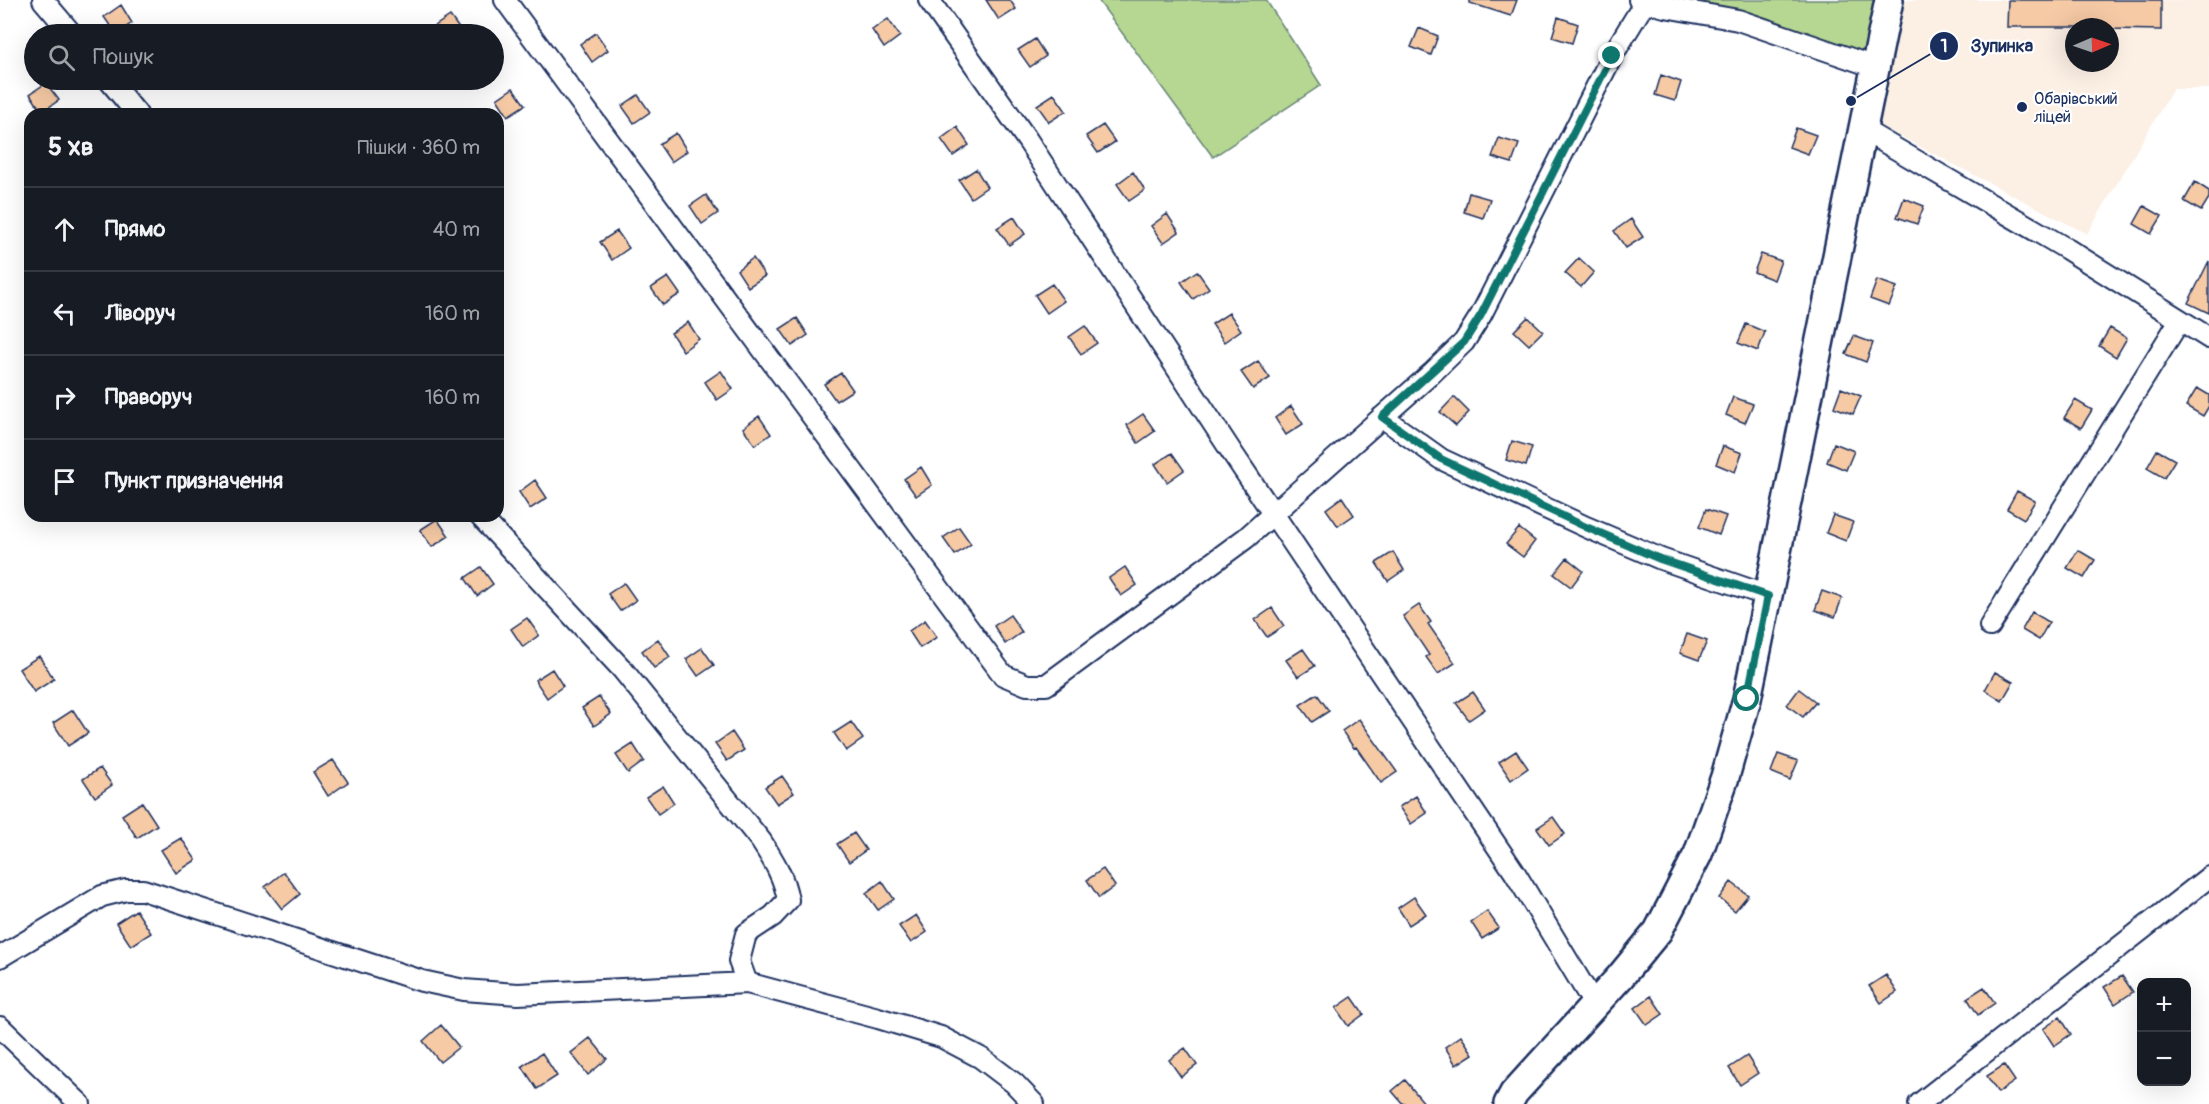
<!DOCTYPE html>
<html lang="uk">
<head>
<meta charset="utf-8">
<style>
  :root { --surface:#171b24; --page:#242831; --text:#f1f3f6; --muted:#9ea1a6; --line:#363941 }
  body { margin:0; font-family:Pangolin,sans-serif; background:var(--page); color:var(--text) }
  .controls { position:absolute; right:18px; bottom:18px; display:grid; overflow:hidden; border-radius:12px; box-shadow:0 6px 24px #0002 }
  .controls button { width:54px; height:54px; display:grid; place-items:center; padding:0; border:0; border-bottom:2px solid var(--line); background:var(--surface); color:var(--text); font:30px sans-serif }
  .compass { position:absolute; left:2065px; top:18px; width:54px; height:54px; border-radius:50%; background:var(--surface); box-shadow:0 6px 24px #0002; rotate:88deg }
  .stop { position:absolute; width:18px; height:18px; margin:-14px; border:4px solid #0f766e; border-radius:50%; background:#fff }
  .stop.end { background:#0f766e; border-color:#fff; box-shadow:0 2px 6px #0008 }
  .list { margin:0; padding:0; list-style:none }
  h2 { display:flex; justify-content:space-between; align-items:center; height:78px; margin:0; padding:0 24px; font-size:26px }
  h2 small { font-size:20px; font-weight:400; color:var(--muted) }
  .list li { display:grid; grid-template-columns:39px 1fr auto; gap:18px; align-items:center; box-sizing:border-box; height:84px; padding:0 24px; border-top:2px solid var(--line) }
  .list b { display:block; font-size:22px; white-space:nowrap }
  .list em { font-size:20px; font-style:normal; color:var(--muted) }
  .icon { flex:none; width:33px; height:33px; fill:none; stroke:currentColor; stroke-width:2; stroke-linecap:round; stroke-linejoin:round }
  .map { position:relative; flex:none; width:2209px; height:1104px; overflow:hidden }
  .search { position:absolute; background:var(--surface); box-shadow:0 6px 24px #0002; left:24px; top:24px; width:480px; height:66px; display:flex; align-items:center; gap:15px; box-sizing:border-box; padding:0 21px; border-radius:33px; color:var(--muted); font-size:22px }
  .panel { position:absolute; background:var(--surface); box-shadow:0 6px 24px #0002; left:24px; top:108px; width:480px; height:414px; border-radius:18px }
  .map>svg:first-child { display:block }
  .built { fill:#fcefe4; fill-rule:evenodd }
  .green { fill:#b5d791; stroke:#688378; stroke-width:1.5 }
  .building { fill:#f6caa5; stroke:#1b2f5e; stroke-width:1.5 }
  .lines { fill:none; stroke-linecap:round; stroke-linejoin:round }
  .street-casing { stroke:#1b2f5e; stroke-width:24 }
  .secondary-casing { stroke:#1b2f5e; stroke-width:32 }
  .street { stroke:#fff; stroke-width:20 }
  .secondary { stroke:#fff; stroke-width:27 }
  .route { stroke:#0f766e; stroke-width:8 }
  .poi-dot { fill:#1b2f5e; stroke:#fff; stroke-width:2 }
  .labels { text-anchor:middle; stroke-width:4.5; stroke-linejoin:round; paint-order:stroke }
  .poi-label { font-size:16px; fill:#1b2f5e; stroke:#fff; text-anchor:start }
  .leader { fill:none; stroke:#1b2f5e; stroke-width:2 }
  .callout-dot { fill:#1b2f5e; stroke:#fff; stroke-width:2 }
  .mark-label { font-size:18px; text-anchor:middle; font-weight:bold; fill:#fff }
  .callout-label { font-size:18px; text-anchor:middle; font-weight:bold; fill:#1b2f5e; stroke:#fff; stroke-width:4.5; stroke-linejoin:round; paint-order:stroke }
</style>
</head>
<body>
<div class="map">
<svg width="2209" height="1104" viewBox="0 0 2209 1104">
  <rect width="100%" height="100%" fill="#fff"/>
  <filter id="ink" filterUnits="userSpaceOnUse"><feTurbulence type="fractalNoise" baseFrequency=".0167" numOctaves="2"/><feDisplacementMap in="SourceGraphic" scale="12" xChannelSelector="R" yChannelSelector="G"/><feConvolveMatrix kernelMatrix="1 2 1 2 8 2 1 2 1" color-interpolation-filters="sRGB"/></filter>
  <g filter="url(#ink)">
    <path class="built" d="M1902,0H2209V89H2173L2087,234L1877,124ZM2074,27H2110V63H2074Z"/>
    <path class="green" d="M1098,0H1266L1321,85L1213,157Z
      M1644,0H1889L1875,67Z"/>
    <path class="building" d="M986,0H1010L1016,9L999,20Z
      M1470,0H1517L1511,16L1470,3Z
      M2008,0H2161V30L2110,29V27H2007Z
      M121,5L132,23L116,34L104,17Z
      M450,16L463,34H423Z
      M1558,17L1578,24L1572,43L1552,37Z
      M888,19L900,36L884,48L872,30Z
      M1419,28L1438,36L1431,55L1411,47Z
      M596,33L608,50L592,62L580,44Z
      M1035,39L1046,56L1030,67L1018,50Z
      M1661,75L1681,82L1675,101L1655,95Z
      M46,83L59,100L42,112L30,94Z
      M513,88L525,105L508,116L497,99Z
      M1054,94L1066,111L1049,122L1037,105Z
      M638,95L650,112L634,123L622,106Z
      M1103,125L1115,142L1098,153L1086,136Z
      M957,127L969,145L953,156L941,139Z
      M1796,128L1816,135L1808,154L1789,147Z
      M676,133L687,151L671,162L659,144Z
      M1499,138L1519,144L1512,163L1492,157Z
      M976,169L987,187L971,198L959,180Z
      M1133,172L1145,190L1129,201L1117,184Z
      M2195,182L2209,191V198L2201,211L2184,201Z
      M1469,193L1490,199L1483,218L1464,212Z
      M706,195L718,213L702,224L690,206Z
      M1904,198L1924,206L1917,224L1897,217Z
      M2144,206L2162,216L2151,234L2134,224Z
      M1167,214L1179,232L1163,243L1151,226Z
      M1014,217L1025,234L1009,245L997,228Z
      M1631,219L1643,237L1626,248L1614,231Z
      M617,231L629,248L612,260L600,242Z
      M1761,254L1781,261L1774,280L1754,272Z
      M753,258L765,276L748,287L737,270Z
      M1579,258L1594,272L1581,287L1565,273Z
      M2209,261V313L2188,303Z
      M1197,271L1209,288L1193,299L1181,282Z
      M668,277L680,294L663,305L651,288Z
      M1877,280L1897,287L1889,306L1870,299Z
      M1052,284L1064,301L1047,313L1035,295Z
      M1229,313L1241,330L1224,342L1212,324Z
      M1528,317L1543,331L1529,345L1514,331Z
      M797,318L808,335L792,346L780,329Z
      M688,322L699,339L683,351L671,333Z
      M1746,324L1765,332L1758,351L1738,343Z
      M1085,326L1097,343L1081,354L1069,337Z
      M2110,328L2127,338L2116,357L2099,346Z
      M1854,336L1873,343L1866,362L1846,354Z
      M1258,361L1270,378L1253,389L1241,372Z
      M721,371L733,389L717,400L705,382Z
      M841,373L853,390L836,401L824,384Z
      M1841,388L1861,396L1853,414L1834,407Z
      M2197,388L2209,395V406L2203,416L2186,406Z
      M1454,397L1469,412L1456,426L1440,412Z
      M1733,397L1753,404L1745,423L1726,415Z
      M2075,400L2092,410L2081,428L2064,418Z
      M1291,406L1303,424L1286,435L1275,418Z
      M1143,414L1155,431L1138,443L1127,425Z
      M759,416L771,434L755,445L743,428Z
      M1512,441L1532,447L1526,466L1506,460Z
      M1834,443L1854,451L1846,470L1827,462Z
      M1723,446L1742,453L1735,472L1716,464Z
      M2157,450L2175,460L2164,478L2147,468Z
      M1172,453L1184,470L1167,482L1155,464Z
      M921,467L932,485L916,496L904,479Z
      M535,480L547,498L530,509L519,492Z
      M2017,491L2035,501L2024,519L2007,509Z
      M1342,497L1354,515L1338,526L1326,509Z
      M1706,509L1726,516L1719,535L1699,527Z
      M1833,515L1853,522L1846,541L1826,533Z
      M437,519L449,536L432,547L420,530Z
      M959,527L971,544L955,555L943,538Z
      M1519,528L1535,541L1523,557L1506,544Z
      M2078,550L2095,560L2084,578L2067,568Z
      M1393,552L1404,570L1388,581L1376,563Z
      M1567,558L1583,571L1571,587L1554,574Z
      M481,567L493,584L477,596L465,578Z
      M1125,567L1137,585L1121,596L1109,578Z
      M624,583L636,600L620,611L608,594Z
      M1822,591L1842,598L1835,617L1815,610Z
      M1419,605L1431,622L1428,624L1455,663L1438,674L1426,657L1429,655L1403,616Z
      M1272,608L1284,626L1267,637L1255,620Z
      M2032,612L2049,622L2039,640L2022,630Z
      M1010,615L1022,632L1005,644L994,626Z
      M527,618L539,635L523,647L511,629Z
      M925,620L937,637L920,648L909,631Z
      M1687,634L1707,641L1699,660L1680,653Z
      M658,639L670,657L654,668L642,651Z
      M702,648L714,665L698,676L686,659Z
      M1303,649L1315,666L1298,677L1286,660Z
      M39,656L54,679L34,692L19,669Z
      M552,669L563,686L547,698L535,680Z
      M1995,672L2013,682L2002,701L1985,690Z
      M1799,689L1816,702L1803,717L1787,705Z
      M1473,692L1485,709L1469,720L1456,703Z
      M1317,694L1329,711L1312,722L1300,705Z
      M599,697L611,714L594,726L582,708Z
      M73,710L88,733L68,746L53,723Z
      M1359,719L1397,772L1381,783L1356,747L1354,748L1342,731Z
      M851,722L863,739L846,751L834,733Z
      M732,732L744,750L727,761L715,744Z
      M633,744L644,761L628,773L616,755Z
      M1516,751L1528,768L1511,780L1499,762Z
      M1778,754L1798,761L1790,780L1771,772Z
      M333,760L348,782L328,796L313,772Z
      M100,768L112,785L95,797L83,779Z
      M782,776L794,793L777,804L765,787Z
      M663,786L674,803L658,814L646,797Z
      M1416,796L1427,813L1411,824L1399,807Z
      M142,802L157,825L137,838L122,815Z
      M1553,817L1565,834L1549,845L1537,828Z
      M854,833L866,850L849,862L837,844Z
      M181,838L196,860L176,873L161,850Z
      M1103,869L1115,886L1099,898L1087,880Z
      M284,872L300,894L282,909L265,887Z
      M882,881L894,899L878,910L866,893Z
      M1731,882L1748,895L1735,911L1719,898Z
      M1414,897L1426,914L1409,925L1398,908Z
      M136,910L151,933L131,946L116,923Z
      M1487,911L1499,928L1482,939L1471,922Z
      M916,915L927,932L911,943L899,926Z
      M1886,975L1897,992L1881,1003L1869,986Z
      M2122,976L2133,992L2115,1004L2104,987Z
      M1984,987L1995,1003L1978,1015L1967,998Z
      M1651,996L1663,1014L1647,1025L1635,1008Z
      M1352,997L1364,1014L1348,1026L1336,1008Z
      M2060,1017L2071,1034L2054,1046L2043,1029Z
      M441,1025L459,1047L440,1062L423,1041Z
      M1461,1036L1473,1054L1456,1065L1445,1047Z
      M590,1038L607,1059L588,1075L571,1053Z
      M1185,1048L1197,1065L1181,1077L1169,1060Z
      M542,1053L557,1076L537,1089L522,1066Z
      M1747,1056L1758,1073L1740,1085L1729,1068Z
      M2004,1065L2015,1081L1998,1093L1987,1076Z
      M1405,1080L1425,1104H1403L1392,1091Z"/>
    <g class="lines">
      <g class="street-casing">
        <path id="street" d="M43,0L72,34
          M505,0L1003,675L1027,685H1046L1246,538L1432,373L1464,342L1481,315L1612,56L1645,2
          M929,0L1028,141L1233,454L1515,873L1594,1004
          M1639,0L1665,7L1738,20L1875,67
          M109,80L137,114
          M1862,129L2067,249L2209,338
          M1382,417L1441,459L1586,527L1661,559L1768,596
          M480,516L622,669L761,841C774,861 784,877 788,900L773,916L746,934L739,961L747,983
          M1990,626L2180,320
          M0,957L102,896L126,890H143L422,981L464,990L518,994L747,983L878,1018L941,1037L981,1058L1014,1083L1034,1104
          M0,1027L80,1104
          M1919,1104L2209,877"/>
      </g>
      <g class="secondary-casing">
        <path id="secondary" d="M1508,1104L1514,1093L1620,977L1658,931L1698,854L1725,777L1747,699L1889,0"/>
      </g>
      <use href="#street" class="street"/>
      <use href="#secondary" class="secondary"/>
    </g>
  </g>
  <g class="lines" filter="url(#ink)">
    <path class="route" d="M1612,56L1481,315L1464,342L1382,417L1441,459L1586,527L1660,559L1768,596L1747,699"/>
  </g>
  <circle class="poi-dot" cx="2022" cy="107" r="6"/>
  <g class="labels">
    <g class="poi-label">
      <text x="2034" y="104">Обарівський<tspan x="2034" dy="18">ліцей</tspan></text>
    </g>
  </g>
  <path class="leader" d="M1851 101L1944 46"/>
  <g class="callout-dot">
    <circle cx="1851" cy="101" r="6"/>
    <circle cx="1944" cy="46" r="15"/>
  </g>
  <g class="mark-label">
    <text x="1944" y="52">1</text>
  </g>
  <g class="callout-label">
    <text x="2002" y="52">Зупинка</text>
  </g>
</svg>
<div class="controls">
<button>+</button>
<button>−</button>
</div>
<svg class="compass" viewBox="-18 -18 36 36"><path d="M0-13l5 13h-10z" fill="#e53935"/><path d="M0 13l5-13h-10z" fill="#9ea1a6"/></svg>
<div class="stop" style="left:1747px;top:699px"></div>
<div class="stop end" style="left:1612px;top:56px"></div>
<div class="search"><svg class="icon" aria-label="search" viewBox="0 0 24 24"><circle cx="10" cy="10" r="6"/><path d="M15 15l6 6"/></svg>Пошук</div>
<section class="panel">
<h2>5 хв<small>Пішки · 360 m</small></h2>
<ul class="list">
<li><svg class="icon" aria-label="ahead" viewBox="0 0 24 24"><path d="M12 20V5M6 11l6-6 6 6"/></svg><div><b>Прямо</b></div><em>40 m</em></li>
<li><svg class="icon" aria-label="left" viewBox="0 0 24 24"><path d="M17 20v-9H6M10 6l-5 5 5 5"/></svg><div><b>Ліворуч</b></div><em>160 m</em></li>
<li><svg class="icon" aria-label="right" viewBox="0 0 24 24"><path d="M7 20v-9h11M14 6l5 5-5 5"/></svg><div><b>Праворуч</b></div><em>160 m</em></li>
<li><svg class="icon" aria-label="arrive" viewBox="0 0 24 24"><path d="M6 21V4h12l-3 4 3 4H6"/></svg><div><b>Пункт призначення</b></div></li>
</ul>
</section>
</div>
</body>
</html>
